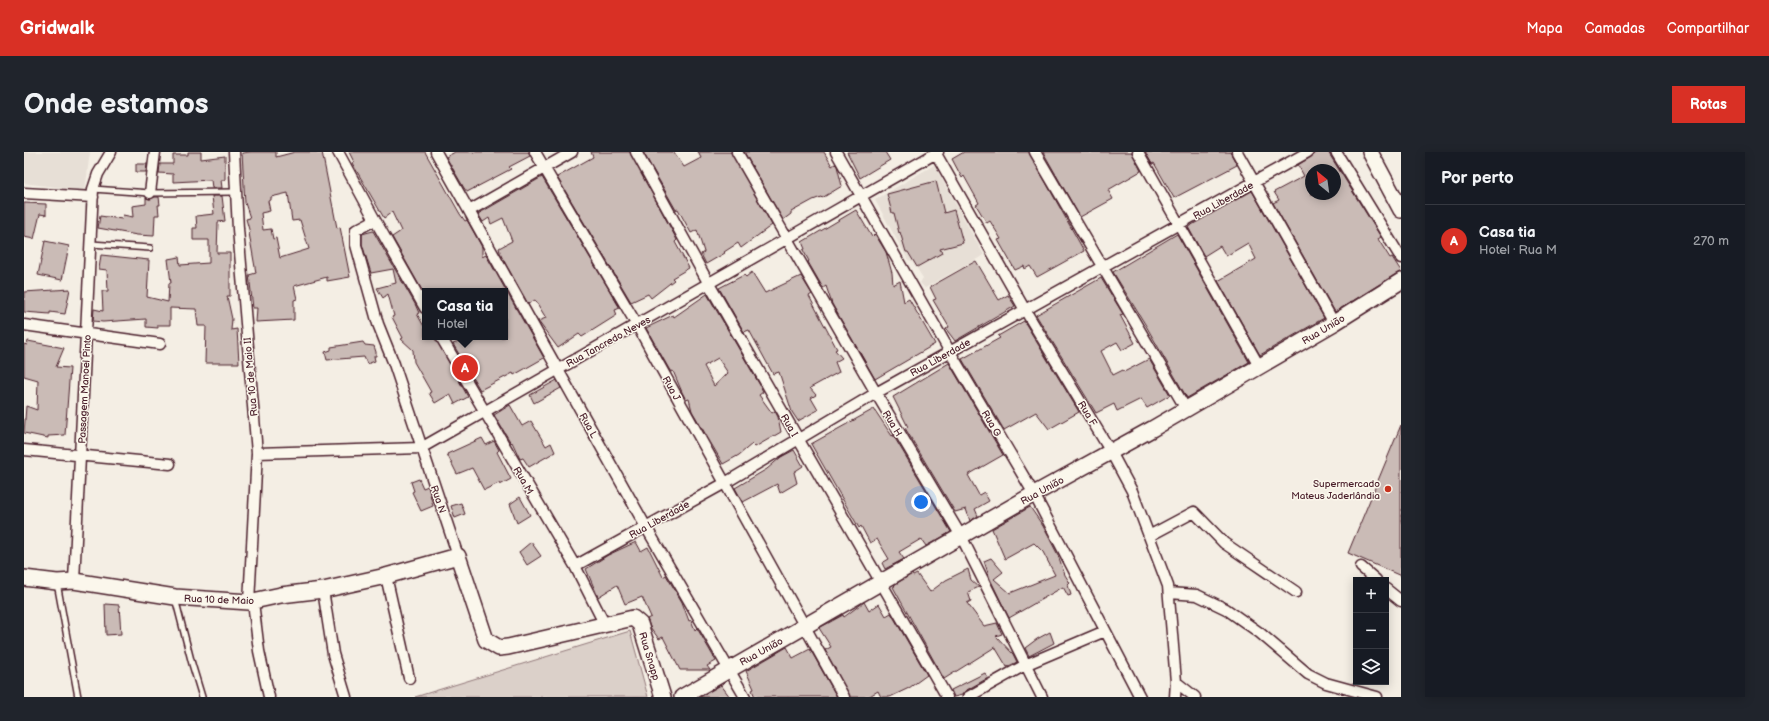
<!DOCTYPE html>
<html lang="pt">
<head>
<meta charset="utf-8">
<style>
  :root { --surface:#171b24; --page:#20242c; --text:#f1f3f6; --muted:#9ea1a6; --line:#363941; --accent:#d93025 }
  body { margin:0; font-family:"Balsamiq Sans",sans-serif; background:var(--page); color:var(--text) }
  .controls { position:absolute; right:12px; bottom:12px; display:grid; overflow:hidden; border-radius:0px; box-shadow:0 2px 10px #0003 }
  .controls button { width:36px; height:36px; display:grid; place-items:center; padding:0; border:0; border-bottom:1px solid var(--line); background:var(--surface); color:var(--text); font:20px sans-serif }
  .compass { position:absolute; left:1281px; top:12px; width:36px; height:36px; border-radius:50%; background:var(--surface); box-shadow:0 2px 10px #0003; rotate:331deg }
  .you { position:absolute; left:897px; top:350px; width:14px; height:14px; margin:-10px; border:3px solid #fff; border-radius:50%; background:#1a73e8; box-shadow:0 0 0 6px #1a73e833 }
  .badge { display:grid; place-items:center; width:26px; height:26px; border-radius:50%; background:var(--accent); color:#fff; font-size:13px; font-weight:700 }
  .pin { position:absolute; translate:-50% -50%; border:2px solid #fff; box-shadow:0 1px 4px #0006 }
  .popup { position:absolute; left:398px; top:136px; width:86px; height:52px; box-sizing:border-box; display:grid; place-content:center; border-radius:0px; background:var(--surface); filter:drop-shadow(0 1px 3px #0005); font-size:13px; white-space:nowrap; color:var(--muted) }
  .popup b { font-size:15px; color:var(--text) }
  .popup::after { content:''; position:absolute; left:50%; top:100%; margin-left:-8px; border:8px solid transparent; border-top-color:var(--surface) }
  .list { margin:0; padding:0; list-style:none }
  h2 { display:flex; justify-content:space-between; align-items:center; height:52px; margin:0; padding:0 16px; font-size:17px }
  h2 small { font-size:13px; font-weight:400; color:var(--muted) }
  .list li { display:grid; grid-template-columns:26px 1fr auto; gap:12px; align-items:center; box-sizing:border-box; height:72px; padding:0 16px; border-top:1px solid var(--line) }
  .list b { display:block; font-size:15px; white-space:nowrap }
  .list p { margin:0; font-size:13px; white-space:nowrap; color:var(--muted) }
  .list em { font-size:13px; font-style:normal; color:var(--muted) }
  .icon { flex:none; width:22px; height:22px; fill:none; stroke:currentColor; stroke-width:2; stroke-linecap:round; stroke-linejoin:round }
  .map { position:relative; flex:none; width:1377px; height:545px; overflow:hidden; border-radius:0px }
  header { display:flex; align-items:center; gap:24px; box-sizing:border-box; height:56px; padding:0 20px; background:var(--accent); color:#fff }
  header strong { font-size:19px }
  nav { display:flex; gap:22px; margin-inline-start:auto; font-size:14px }
  .intro { display:flex; align-items:center; justify-content:space-between; box-sizing:border-box; height:96px; padding:0 24px }
  h1 { margin:0; font-size:28px }
  .button { padding:10px 18px; border-radius:0px; background:var(--accent); color:#fff; font-size:14px; font-weight:700 }
  main { display:flex; gap:24px; padding:0 24px }
  aside { flex:1; background:var(--surface); border-radius:0px; box-shadow:0 2px 10px #0003 }
  .map>svg:first-child { display:block }
  .built { fill:#e7dfd6 }
  .green { fill:#dbd0c9; stroke:#92787a }
  .building { fill:#cabbb6; stroke:#4a1f2b; fill-rule:evenodd }
  .lines { fill:none; stroke-linecap:round; stroke-linejoin:round }
  .lane-casing { stroke:#4a1f2b; stroke-width:8 }
  .street-casing { stroke:#4a1f2b; stroke-width:13 }
  .secondary-casing { stroke:#4a1f2b; stroke-width:18 }
  .lane { stroke:#fbf7ec; stroke-width:5 }
  .street { stroke:#fbf7ec; stroke-width:10 }
  .secondary { stroke:#fbf7ec; stroke-width:15 }
  .poi-dot { fill:#c8321e; stroke:#fbf7ec; stroke-width:1.5 }
  .labels { text-anchor:middle; stroke-width:3; stroke-linejoin:round; paint-order:stroke }
  .street-label { font-size:10px; fill:#4a1f2b; stroke:#fbf7ec }
  .poi-label { font-size:10px; fill:#4a1f2b; stroke:#fbf7ec; text-anchor:end }
</style>
</head>
<body>
<header>
<strong>Gridwalk</strong>
<nav><a>Mapa</a><a>Camadas</a><a>Compartilhar</a></nav>
</header>
<div class="intro"><h1>Onde estamos</h1><a class="button">Rotas</a></div>
<main>
<div class="map">
<svg width="1377" height="545" viewBox="0 0 1377 545">
  <rect width="100%" height="100%" fill="#f4eee4"/>
  <filter id="ink" filterUnits="userSpaceOnUse"><feTurbulence type="fractalNoise" baseFrequency=".025" numOctaves="2"/><feDisplacementMap in="SourceGraphic" scale="8" xChannelSelector="R" yChannelSelector="G"/><feConvolveMatrix kernelMatrix="1 2 1 2 8 2 1 2 1" color-interpolation-filters="sRGB"/></filter>
  <g filter="url(#ink)">
    <path class="built" d="M0,0H66L61,39L0,31Z
      M910,13L960,103L901,136L896,131L899,126L888,109L884,108L851,48Z"/>
    <path class="green" d="M606,479L624,545H391Z"/>
    <path class="building" d="M164,0H177V7L201,4V28H197L198,36H188L187,28L149,30V22L135,21L136,12H149V3H164Z
      M227,0H252V5L271,0H298L313,76L316,75L326,125L303,129V125L270,134L273,147L270,148V168L232,170L233,156H229L225,123L232,121L225,81H226L222,67L226,66L221,51L218,1ZM264,41L268,69L276,68L285,97L256,106L252,86L249,87L247,77L239,78L237,61L246,59L244,49L247,48V45Z
      M325,0H401L436,62L441,69L443,68L458,95V105L462,103L520,206L490,223L489,221L456,238L429,192L440,188L439,185H481V139L399,140L368,85L377,79L368,60L360,66L328,11L330,10Z
      M431,0H505L506,4L485,15L487,17L443,40L440,36L422,5Z
      M567,0H606L653,88L651,90L665,116L648,126L650,128L627,146L624,142L607,150L533,25L569,5Z
      M619,0H650L660,15L677,6L674,0H707L748,73L717,96L714,91L700,100L701,101L682,112L677,102L680,100L673,78L667,81L654,57L652,58Z
      M720,0H800L808,14L811,12L813,14L818,34L798,46L797,45L789,48L767,60V62L759,68Z
      M823,0H861L866,8L836,26Z
      M940,0H1005L1060,99L1013,125L1006,114L1001,117L1000,114L991,118L974,88L977,87L966,69L963,71L952,53L955,51L940,24L938,26L928,7Z
      M1019,0H1108L1117,19L1084,38L1089,47L1056,65Z
      M1121,0H1206L1213,13L1150,46L1130,11L1128,12Z
      M1294,0H1304L1357,85L1354,87L1366,106L1368,105L1377,119L1311,160L1249,51L1255,48L1250,40L1280,24L1274,13ZM1287,18H1311V42H1287Z
      M112,12H123L122,20H112Z
      M518,25L596,156L591,158L593,163L558,185L555,182L534,196L514,169L522,166L511,148L504,152L477,104L475,96L488,89L479,66L467,72L465,66L459,70L454,62Z
      M912,29L920,61L930,58L939,91L916,97L918,101L893,115L884,100H882L876,80L875,81L870,61H868L863,42Z
      M1228,39L1300,166L1236,203L1194,129L1232,107L1224,91L1202,104L1196,94L1180,104L1164,75Z
      M188,44H198L201,69L194,70L193,101H206V144H203L208,167L207,178L213,177L215,211H181L182,174H174L172,157L146,156V173H134V176L122,175V167L79,170L69,169L70,157L79,159L78,139H84L83,118L75,117L77,103L125,108L123,145L144,150L145,131H147L144,107L155,105L156,113L185,111V88H169V76H173L172,64L190,62Z
      M131,45H135L136,53H134L135,63H131L130,84L113,83L74,76L76,64L98,67L99,63L109,65L108,54L122,52V46L126,47Z
      M0,51L22,52V63L16,62L10,87L0,85Z
      M832,58L848,85L851,82L862,100L868,121L869,133L876,129L880,150L885,147L911,192L851,227L808,152L802,134L799,136L784,110L785,109L779,98L781,97L778,90Z
      M349,79L391,152L395,161L393,162L401,176V185H411L444,245L431,252L426,242L411,251L405,241L407,240L390,210L389,198L377,187L379,186L368,165L370,164L364,142L359,146L353,136L372,131L369,117L347,121L338,92V82Z
      M1153,82L1225,210L1163,246L1121,172L1089,120Z
      M21,89L45,94L38,128L14,123Z
      M952,109L975,148L984,143L991,154L931,189L922,177L925,175L909,148L912,147L906,135Z
      M728,120L741,141L777,124L788,142L785,144L813,197L811,198L818,206L811,210L815,220L786,236L792,243L787,246L794,258L774,269L768,260L755,220L749,222L725,178L720,180L695,136L720,123L722,125Z
      M1077,126L1099,162L1096,163L1111,191L1098,198L1093,190L1077,199L1089,223L1099,218L1100,220L1125,207L1146,243L1123,256L1117,247L1093,259L1090,252L1072,261L1012,163Z
      M46,137L41,162L26,160V162L0,160V140Z
      M683,142L737,235L739,240L735,243L748,261L751,259L754,265L757,280L731,295L728,292L715,303L699,312L668,259L665,247L662,248L658,240L649,219L647,220L645,217L622,176L649,163L650,165ZM694,206L704,221L690,234L680,214Z
      M1000,169L1055,260L1025,277L1012,260L980,278L938,207L976,186L974,184Z
      M4,189L40,196L32,215L46,216L41,283L24,284V286L0,281L2,254L13,258L14,228L0,224V192L3,193Z
      M339,190L341,193L350,194L352,200V204H350L351,209L343,212L340,205L303,208L301,200L307,198V195Z
      M925,211L979,303L944,323L955,343L960,340L965,349L951,357L954,364L946,369L942,357L931,360L881,276L884,275L869,245Z
      M533,228L537,236L510,251L506,243Z
      M486,253L498,274L507,269L522,294L527,291L531,300L505,315L499,306L496,307L488,290L487,291L470,263Z
      M850,257L868,284L869,283L927,380L902,394L897,387L875,400L880,407L861,417L858,411L865,407L853,387L846,391L837,374L835,376L787,292Z
      M1377,273V424L1324,401Z
      M458,286L462,293L470,289L475,298L473,300L487,327L476,333L475,331L460,338L448,316L433,322L423,302Z
      M770,298L779,314L770,320L773,331L756,341L753,332L719,350L711,336L743,317L757,305Z
      M395,327L399,336L404,334L409,354L397,359L388,340L390,339L387,330Z
      M496,345L506,363L493,371L486,352Z
      M437,351L441,362L431,366L427,354Z
      M1006,355L1019,374L1034,403L1041,423L1046,431L1044,433L1047,443L1044,444L1039,435L985,466L966,427L960,409L967,406L979,420L970,427L986,441L1031,423L1019,400L1010,391L981,407L968,377Z
      M507,390L517,404L503,413L495,400Z
      M612,390L617,399L624,395L639,425L642,423L658,450L665,469L667,468L671,478L673,476L692,509L683,514L686,518H656L639,485L635,487L626,475L623,467L627,465L618,445L601,452L593,433L574,445L562,417L584,403Z
      M944,417L947,428L955,435L944,440L947,449L943,451L960,474L973,471L978,482L972,484L989,502L993,510L983,515L971,495L920,527L869,435L871,434L870,433L888,422L889,424L893,422L906,440L922,428Z
      M840,450L845,459L855,452L862,464L867,461L903,523L885,536L866,545H857L854,539L844,545H826L801,498L807,495L795,476L819,463L820,465Z
      M81,452L95,453L97,482L82,483Z
      M1026,480L1030,491L1005,504L1001,496L1013,487Z
      M763,495L769,506L786,497L813,545H731L728,538L730,537L722,519Z
      M961,521L964,526L941,539L938,543L930,545L927,538Z
      M697,533L706,545H676Z"/>
    <g class="lines">
      <g class="lane-casing">
        <path id="lane" d="M69,37L126,41L211,40
          M67,92L126,96
          M33,431L54,545
          M151,446L168,512L178,545"/>
      </g>
      <g class="street-casing">
        <path id="street" d="M210,0L214,77L233,301L225,450
          M314,0L351,68L401,156
          M412,0L622,375L721,545
          M511,0L613,173L820,545
          M612,0L685,132L923,545
          M713,0L852,241L937,384L1018,545
          M812,0L926,200L1010,342L1116,545
          M911,0L1001,158L1087,300L1108,339L1144,434L1152,530L1151,545
          M1011,0L1162,257
          M1114,0L1235,214
          M1213,0L1310,171
          M1312,0L1377,106
          M0,41L69,45
          M126,41L131,0
          M445,59L548,0
          M351,68L332,78V93L354,172L370,212L434,404
          M0,173L136,192
          M417,185L551,414L581,473
          M0,298L146,312
          M233,301L397,296L914,0
          M1125,384L1170,360L1200,391L1272,440
          M551,414L701,331L852,241L1284,0
          M1337,415L1352,428
          M362,424L385,526
          M50,429L69,37L74,22L87,0
          M1362,437L1377,449
          M299,438L309,502L322,545
          M1145,441L1173,443L1202,457L1236,481L1284,522L1302,531L1353,545
          M229,450L235,499L245,545
          M1152,530L1171,545
          M944,545L1001,513L1081,479"/>
      </g>
      <g class="secondary-casing">
        <path id="secondary" d="M1346,0L1377,58
          M0,426L33,430L50,429L151,445L225,450L257,443L299,438L362,424L434,404L462,488L475,496L484,495L609,466L616,472L639,545
          M658,545L1010,342L1128,277L1310,171L1377,129"/>
      </g>
      <use href="#lane" class="lane"/>
      <use href="#street" class="street"/>
      <use href="#secondary" class="secondary"/>
    </g>
  </g>
  <circle class="poi-dot" cx="1364" cy="337" r="4"/>
  <g class="labels">
    <g class="street-label">
      <text transform="translate(1199 48) rotate(-29)" y="4">Rua Liberdade</text>
      <text transform="translate(1299 177) rotate(-31)" y="4">Rua União</text>
      <text transform="translate(584 189) rotate(-29)" y="4">Rua Tancredo Neves</text>
      <text transform="translate(916 205) rotate(-29)" y="4">Rua Liberdade</text>
      <text transform="translate(226 225) rotate(-95)" y="4">Rua 10 de Maio II</text>
      <text transform="translate(648 236) rotate(61)" y="4">Rua J</text>
      <text transform="translate(60 237) rotate(-87)" y="4">Passagem Manoel Pinto</text>
      <text transform="translate(1064 261) rotate(59)" y="4">Rua F</text>
      <text transform="translate(869 271) rotate(59)" y="4">Rua H</text>
      <text transform="translate(968 271) rotate(59)" y="4">Rua G</text>
      <text transform="translate(565 273) rotate(61)" y="4">Rua L</text>
      <text transform="translate(766 273) rotate(60)" y="4">Rua I</text>
      <text transform="translate(500 328) rotate(60)" y="4">Rua M</text>
      <text transform="translate(1018 338) rotate(-29)" y="4">Rua União</text>
      <text transform="translate(415 347) rotate(71)" y="4">Rua N</text>
      <text transform="translate(635 367) rotate(-29)" y="4">Rua Liberdade</text>
      <text transform="translate(195 447) rotate(2)" y="4">Rua 10 de Maio</text>
      <text transform="translate(737 499) rotate(-29)" y="4">Rua União</text>
      <text transform="translate(626 504) rotate(73)" y="4">Rua Snapp</text>
    </g>
    <g class="poi-label">
      <text x="1356" y="335">Supermercado<tspan x="1356" dy="12">Mateus Jaderlândia</tspan></text>
    </g>
  </g>
</svg>
<div class="controls">
<button>+</button>
<button>−</button>
<button><svg class="icon" aria-label="layers" viewBox="0 0 24 24"><path d="M12 4l9 5-9 5-9-5zM3 14l9 5 9-5"/></svg></button>
</div>
<svg class="compass" viewBox="-18 -18 36 36"><path d="M0-13l5 13h-10z" fill="#e53935"/><path d="M0 13l5-13h-10z" fill="#9ea1a6"/></svg>
<div class="you"></div>
<div class="pin badge" style="left:441px;top:216px">A</div>
<div class="popup"><b>Casa tia</b>Hotel</div>
</div>
<aside>
<h2>Por perto<small></small></h2>
<ul class="list">
<li><span class="badge">A</span><div><b>Casa tia</b><p>Hotel · Rua M</p></div><em>270 m</em></li>
</ul>
</aside>
</main>
</body>
</html>
